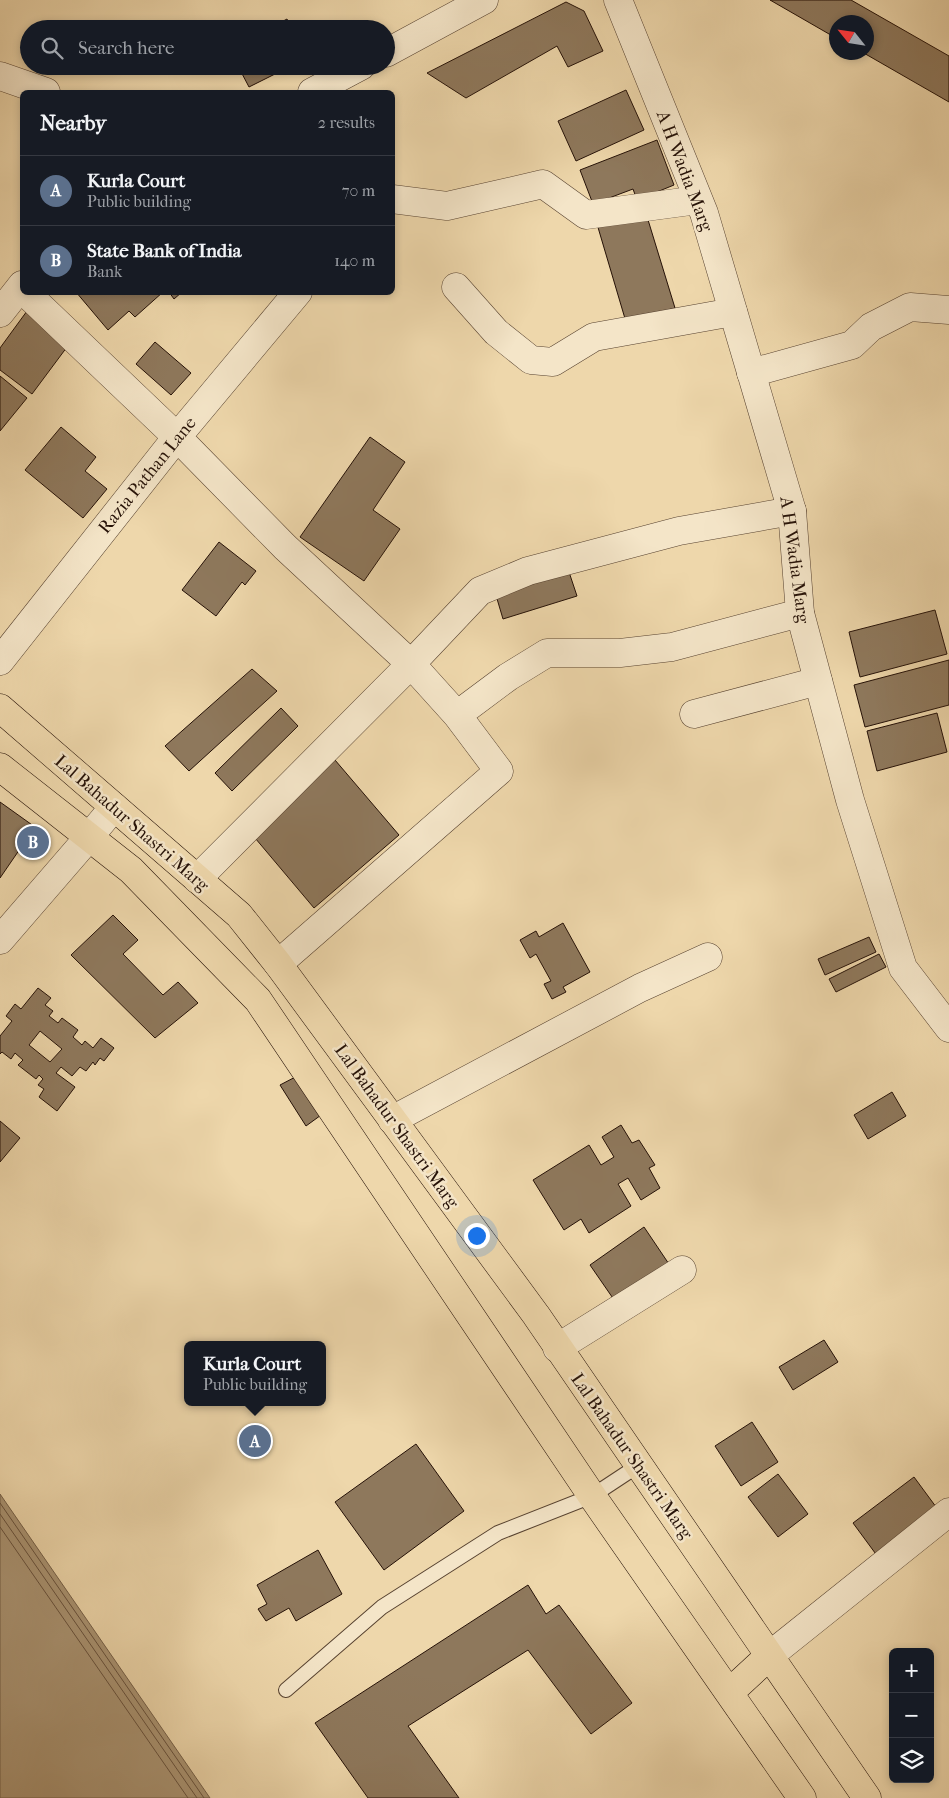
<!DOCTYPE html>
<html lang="en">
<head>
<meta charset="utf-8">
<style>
  :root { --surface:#171b24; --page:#242831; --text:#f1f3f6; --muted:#9ea1a6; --line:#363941; --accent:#c59692 }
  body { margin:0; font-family:"IM FELL French Canon",serif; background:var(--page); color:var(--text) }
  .controls { position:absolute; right:15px; bottom:15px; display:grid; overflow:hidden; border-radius:8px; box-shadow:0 2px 8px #0003 }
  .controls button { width:45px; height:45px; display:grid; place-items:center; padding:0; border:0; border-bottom:1px solid var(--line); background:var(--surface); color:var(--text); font:25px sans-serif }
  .compass { position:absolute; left:829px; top:15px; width:45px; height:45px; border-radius:50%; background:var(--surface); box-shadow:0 2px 8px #0003; rotate:300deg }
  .you { position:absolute; left:476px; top:1235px; width:18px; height:18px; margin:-12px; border:4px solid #fff; border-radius:50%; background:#1a73e8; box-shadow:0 0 0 8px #1a73e833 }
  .badge { display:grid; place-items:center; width:32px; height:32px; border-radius:50%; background:var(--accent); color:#fff; font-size:16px; font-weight:700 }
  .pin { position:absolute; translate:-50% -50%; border:2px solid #fff; box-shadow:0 1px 5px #0006 }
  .popup { position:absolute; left:184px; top:1341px; width:142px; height:65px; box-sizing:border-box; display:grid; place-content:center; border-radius:8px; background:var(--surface); filter:drop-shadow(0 1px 4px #0005); font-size:16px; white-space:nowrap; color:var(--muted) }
  .popup b { font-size:19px; color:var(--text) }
  .popup::after { content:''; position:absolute; left:50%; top:100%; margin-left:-10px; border:10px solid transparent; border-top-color:var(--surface) }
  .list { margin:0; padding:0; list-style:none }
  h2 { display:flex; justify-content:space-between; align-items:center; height:65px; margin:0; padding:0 20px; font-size:21px }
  h2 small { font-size:16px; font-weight:400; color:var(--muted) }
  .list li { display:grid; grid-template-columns:32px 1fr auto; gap:15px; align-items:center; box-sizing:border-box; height:70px; padding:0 20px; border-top:1px solid var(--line) }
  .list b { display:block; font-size:19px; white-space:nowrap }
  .list p { margin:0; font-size:16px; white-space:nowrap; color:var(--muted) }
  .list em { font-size:16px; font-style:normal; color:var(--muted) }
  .icon { flex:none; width:28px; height:28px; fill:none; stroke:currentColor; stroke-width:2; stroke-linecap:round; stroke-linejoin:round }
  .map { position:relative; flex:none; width:949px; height:1798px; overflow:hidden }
  .search { position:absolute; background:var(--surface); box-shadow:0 2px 8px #0003; left:20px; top:20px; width:375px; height:55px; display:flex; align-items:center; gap:12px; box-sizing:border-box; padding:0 18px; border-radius:28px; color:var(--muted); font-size:19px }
  .panel { position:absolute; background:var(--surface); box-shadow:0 2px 8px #0003; left:20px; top:90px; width:375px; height:205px; border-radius:8px }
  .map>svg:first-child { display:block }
  .water { fill:#aa9473; stroke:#756048 }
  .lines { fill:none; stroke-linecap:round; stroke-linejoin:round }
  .shore { stroke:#68523d; stroke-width:1 }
  .building { fill:#8e785c; stroke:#251107; fill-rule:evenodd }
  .service-casing { stroke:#574230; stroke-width:16 }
  .minor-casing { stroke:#574230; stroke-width:29 }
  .tertiary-casing { stroke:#574230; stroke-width:29 }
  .primary-casing { stroke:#251107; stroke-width:29 }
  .service { stroke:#f4e5c8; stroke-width:14 }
  .minor { stroke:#f4e5c8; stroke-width:28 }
  .tertiary { stroke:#f4e5c8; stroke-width:28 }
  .primary { stroke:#eed7ab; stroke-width:28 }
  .labels { text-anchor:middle; stroke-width:5; stroke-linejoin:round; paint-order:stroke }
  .street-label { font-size:18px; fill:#251107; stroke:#f4e5c8 }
</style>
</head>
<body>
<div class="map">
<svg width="949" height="1798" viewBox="0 0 949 1798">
  <rect width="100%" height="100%" fill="#eed7ab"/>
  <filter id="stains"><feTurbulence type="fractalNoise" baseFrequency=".004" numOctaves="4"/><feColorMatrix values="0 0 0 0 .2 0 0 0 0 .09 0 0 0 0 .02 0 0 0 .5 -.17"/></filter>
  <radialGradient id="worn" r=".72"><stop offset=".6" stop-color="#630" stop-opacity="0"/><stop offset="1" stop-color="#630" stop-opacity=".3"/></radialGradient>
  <path class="water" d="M0,1494L210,1798H0Z"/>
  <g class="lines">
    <path class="shore" d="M0,1503L204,1798
      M0,1514L197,1798
      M0,1527L188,1798"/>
  </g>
  <path class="building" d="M770,0H851L949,56V102L862,52H866V22H836V38Z
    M566,2L584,11L603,51L568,67L557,46L466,98L427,73Z
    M287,19L292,29H268Z
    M238,66H291L249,87Z
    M626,90L644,130L576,161L558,121Z
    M657,140L674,185L637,200L633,189L593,204L580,170Z
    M645,210L675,308L626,322L597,224Z
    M76,292H163L135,317L129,311L108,330Z
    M169,292H182L174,299Z
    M27,311L70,343L32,394L0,370V348Z
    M155,342L191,373L171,395L136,364Z
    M0,376L27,398L0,431Z
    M61,427L96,457L85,471L107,489L83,518L25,470Z
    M370,437L405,462L373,510L400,529L364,581L300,537Z
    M219,542L256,571L245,585L242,582L216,616L182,590Z
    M568,569L577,596L503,619L495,592Z
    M935,610L947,654L860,677L849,632Z
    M949,660V705L865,727L854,685Z
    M252,669L277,691L189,771L165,746Z
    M281,708L298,726L232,791L215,773Z
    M937,713L947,752L877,771L867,731Z
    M335,760L399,835L314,908L250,832Z
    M0,802L35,827L0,878Z
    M113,915L138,940L123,954L163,995L178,982L198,1003L155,1038L71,955Z
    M563,923L590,972L563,987L566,992L552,999L544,984L551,981L536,954L530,958L520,940L536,931L539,937Z
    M869,937L876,952L825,975L818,959Z
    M879,954L886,967L836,992L829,979Z
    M38,988L51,998L45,1005L53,1011L49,1016L58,1023L62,1018L78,1030L73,1037L82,1045L85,1041L93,1048L101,1038L114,1048L104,1061L100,1058L95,1065L93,1062L86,1071L80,1067L72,1076L61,1067L56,1073L75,1087L57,1111L39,1097L44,1089L38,1085L43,1079L39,1075L36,1079L18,1065L23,1060L15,1053L11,1059L2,1052L0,1054V1036L12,1021L6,1016L15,1004L21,1009ZM40,1031L62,1049L50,1062L29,1045Z
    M303,1073L328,1110L306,1126L280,1085Z
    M892,1092L906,1116L868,1139L854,1115Z
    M0,1121L20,1138L0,1162Z
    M621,1125L632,1143L639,1140L655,1165L649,1168L660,1188L641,1200L628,1178L618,1184L631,1206L589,1233L581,1219L564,1230L533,1180L589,1145L601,1165L614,1157L602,1137Z
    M644,1227L673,1270L619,1307L590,1265Z
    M824,1340L838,1362L793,1390L779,1367Z
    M752,1422L778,1462L741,1486L715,1446Z
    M416,1444L464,1511L384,1570L335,1502Z
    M778,1474L808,1514L778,1537L748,1497Z
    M914,1477L942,1515L881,1561L853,1523Z
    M318,1550L342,1594L296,1621L289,1608L266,1621L258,1609L267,1604L257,1585Z
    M528,1585L546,1614L559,1605L632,1703L591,1734L528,1650L408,1726L459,1798H368L315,1723Z"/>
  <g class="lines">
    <g class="service-casing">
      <path id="service" d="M286,1690L382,1607L498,1533L592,1496L639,1465"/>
    </g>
    <g class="minor-casing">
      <path id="minor" d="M0,76L46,92
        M392,199L447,206L543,184L586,215L698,200
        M456,287L496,332L531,360L553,362L594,337L733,312
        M25,292L177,437L285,547L411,664L457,715L499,771L278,964
        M751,373L852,345L871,327L910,307L949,310
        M0,661L177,437L298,292
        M694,714L818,681
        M457,715L508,677L547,653H620L672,647L800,613
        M197,879L411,664L480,591L528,571L679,531L792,511
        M0,940L89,837L114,807
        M392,1120L640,988L708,957
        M557,1348L682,1270
        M769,1656L949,1512"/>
    </g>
    <g class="tertiary-casing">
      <path id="tertiary" d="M618,0L704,213L792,511L800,613L850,800L903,968L949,1028
        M386,53L484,0
        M312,92L361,66
        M0,313L22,285"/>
    </g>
    <g class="primary-casing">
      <path id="primary" d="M0,708L239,915L278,964L536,1315L867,1798
        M0,767L131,870L258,1000L592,1496L802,1798
        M729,1693L769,1656"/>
    </g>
    <use href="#service" class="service"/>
    <use href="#minor" class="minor"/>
    <use href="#tertiary" class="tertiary"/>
    <use href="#primary" class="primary"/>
  </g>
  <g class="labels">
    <g class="street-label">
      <text transform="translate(685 171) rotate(69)" y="6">A H Wadia Marg</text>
      <text transform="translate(147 475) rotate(-51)" y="6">Razia Pathan Lane</text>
      <text transform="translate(795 560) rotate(82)" y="6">A H Wadia Marg</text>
      <text transform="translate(132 823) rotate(41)" y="6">Lal Bahadur Shastri Marg</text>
      <text transform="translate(397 1126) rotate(54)" y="6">Lal Bahadur Shastri Marg</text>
      <text transform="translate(632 1456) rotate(55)" y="6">Lal Bahadur Shastri Marg</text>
    </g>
  </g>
  <rect width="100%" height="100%" filter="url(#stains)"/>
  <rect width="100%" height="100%" fill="url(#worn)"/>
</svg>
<div class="controls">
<button>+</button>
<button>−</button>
<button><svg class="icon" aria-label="layers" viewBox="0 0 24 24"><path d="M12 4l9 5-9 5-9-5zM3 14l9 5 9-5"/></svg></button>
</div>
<svg class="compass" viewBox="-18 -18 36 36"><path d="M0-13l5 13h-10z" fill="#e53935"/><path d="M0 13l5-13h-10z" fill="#9ea1a6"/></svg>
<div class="you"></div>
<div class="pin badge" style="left:255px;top:1441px;background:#5c6f8a">A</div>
<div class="popup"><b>Kurla Court</b>Public building</div>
<div class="pin badge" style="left:33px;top:842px;background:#5c6f8a">B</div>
<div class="search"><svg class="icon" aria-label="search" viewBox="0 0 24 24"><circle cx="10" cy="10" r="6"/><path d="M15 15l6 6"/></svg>Search here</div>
<section class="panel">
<h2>Nearby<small>2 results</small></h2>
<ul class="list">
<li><span class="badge" style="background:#5c6f8a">A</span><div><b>Kurla Court</b><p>Public building</p></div><em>70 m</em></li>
<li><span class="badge" style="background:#5c6f8a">B</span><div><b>State Bank of India</b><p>Bank</p></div><em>140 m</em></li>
</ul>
</section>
</div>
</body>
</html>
